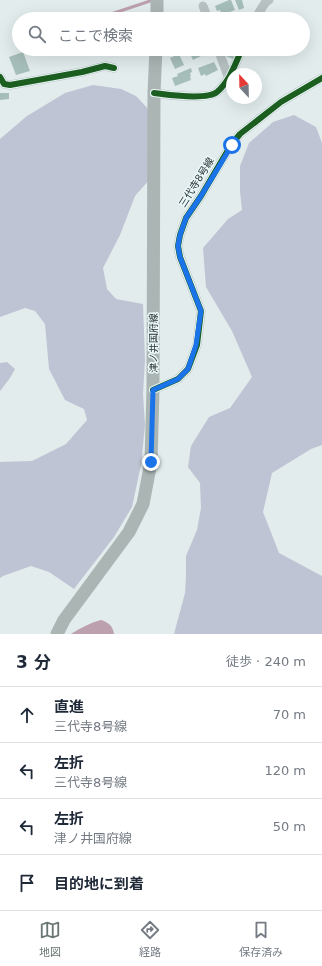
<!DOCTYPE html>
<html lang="ja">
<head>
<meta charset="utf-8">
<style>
  :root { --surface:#fff; --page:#f6f6f7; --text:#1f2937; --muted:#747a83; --line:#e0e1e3; --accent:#6a7674 }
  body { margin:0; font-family:"DejaVu Sans","Noto Sans JP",sans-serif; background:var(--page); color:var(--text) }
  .compass { position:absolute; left:226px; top:68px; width:36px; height:36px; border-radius:50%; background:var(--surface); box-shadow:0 4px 16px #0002; rotate:338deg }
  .stop { position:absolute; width:12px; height:12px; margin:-9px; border:3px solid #1a73e8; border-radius:50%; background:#fff }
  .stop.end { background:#1a73e8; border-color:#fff; box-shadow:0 1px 4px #0008 }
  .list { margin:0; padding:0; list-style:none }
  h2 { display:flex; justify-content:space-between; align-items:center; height:52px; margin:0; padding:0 16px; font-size:17px }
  h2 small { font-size:13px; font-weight:400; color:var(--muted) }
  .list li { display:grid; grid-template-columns:26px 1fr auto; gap:12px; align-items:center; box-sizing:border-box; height:56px; padding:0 16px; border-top:1px solid var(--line) }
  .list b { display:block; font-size:15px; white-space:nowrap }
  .list p { margin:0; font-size:13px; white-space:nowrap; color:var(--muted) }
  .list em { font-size:13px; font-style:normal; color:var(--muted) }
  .icon { flex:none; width:22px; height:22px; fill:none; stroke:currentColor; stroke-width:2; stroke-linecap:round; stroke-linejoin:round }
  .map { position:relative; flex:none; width:322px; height:634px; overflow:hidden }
  .search { position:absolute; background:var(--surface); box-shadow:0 4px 16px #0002; left:12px; right:12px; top:12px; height:44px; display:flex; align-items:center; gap:10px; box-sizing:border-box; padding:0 14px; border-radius:22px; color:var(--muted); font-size:15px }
  .sheet { height:276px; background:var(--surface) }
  nav { display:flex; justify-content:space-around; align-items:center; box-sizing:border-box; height:56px; border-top:1px solid var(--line); background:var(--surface); font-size:11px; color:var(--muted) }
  nav a { display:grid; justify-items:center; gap:2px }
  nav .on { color:var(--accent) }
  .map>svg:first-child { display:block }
  .green { fill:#bec4d3 }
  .water { fill:#bca0ad }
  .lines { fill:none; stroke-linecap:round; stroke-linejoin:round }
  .stream { stroke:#bca0ad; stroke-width:3 }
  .building { fill:#a6beb9 }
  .street { stroke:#b8c2c2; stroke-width:9 }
  .secondary { stroke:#aab5b4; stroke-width:13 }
  .cycleway-casing { stroke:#eaf7f8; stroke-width:8 }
  .cycleway { stroke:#1b5e20; stroke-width:6 }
  .route { stroke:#1a73e8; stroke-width:5 }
  .labels { text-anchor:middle; stroke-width:3; stroke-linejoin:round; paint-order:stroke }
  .street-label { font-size:10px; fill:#2a3634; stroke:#eaf7f8 }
</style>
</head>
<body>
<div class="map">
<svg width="322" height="634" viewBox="0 0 322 634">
  <rect width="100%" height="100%" fill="#e2ecec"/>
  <path class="green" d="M93,85L121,89L136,96L151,112L150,179L135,196L120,235L103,268L107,289L116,299L143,304L145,360L143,394L145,425L141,465L132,507L114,537L74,589L49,572L31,566L3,576L0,578V462L32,461L66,444L87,420L84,409L65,400L49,369L45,324L35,311L25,308L0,317V139L27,116L65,93Z
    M294,115L316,127L322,143V445L311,449L272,473L263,512L279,553L322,576V634H174L185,593L186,577V556L197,530L201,508L200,483L188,467L191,446L209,417L230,408L252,377L232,331L206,287L203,248L228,219L242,210L240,191V166L249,143L273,122Z
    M7,362L15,369L10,378L0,391V363Z"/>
  <path class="water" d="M101,620C108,622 113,626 114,634H71C80,628 90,623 101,620Z"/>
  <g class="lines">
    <path class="stream" d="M96,19L150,1"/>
  </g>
  <path class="building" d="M229,0H231L235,10L222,15L220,10L217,11L215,6Z
    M235,0H242L244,8L239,10Z
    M193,12L194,14L197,12L200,19H184L183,18L188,15V14Z
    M235,14L237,19H221Z
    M188,49H206L207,52L203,54V55L193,60Z
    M223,49H237L236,57L234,56L233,59L226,56L225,52V50Z
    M23,52L30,71L16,75L9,57Z
    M179,54L184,65L175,69L170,58Z
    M214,62L218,70L206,76L205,74L201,76L198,68Z
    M191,68L192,72L190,73L191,76L190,77L191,80L175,86L172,78L178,76L177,74Z
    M0,93H9V99L0,100Z"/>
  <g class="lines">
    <path class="street" d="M203,6L208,19
      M255,19L265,3L269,0
      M218,49L229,79
      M168,50L171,49
      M0,77L4,84L10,85L82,72L105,66L114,68
      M154,93C167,95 208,100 217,92C230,81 235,64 242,49
      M153,390L178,379L188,369L197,345L201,311L180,257L178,246L180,235L186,218L201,196L231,145L240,134L281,102L322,78"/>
    <path class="secondary" d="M157,19V0
      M57,634L64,620L129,532L143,504L151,462L153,390L154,93L156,49"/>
    <g class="cycleway-casing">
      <path id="cycleway" d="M0,77L4,84L10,85L82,72L105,66L114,68
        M154,93C167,95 208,100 217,92C230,81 235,64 242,49
        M153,390L178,379L188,369L197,345L201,311L180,257L178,246L180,235L186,218L201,196L231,145L240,134L281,102L322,78"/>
    </g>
    <use href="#cycleway" class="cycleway"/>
  </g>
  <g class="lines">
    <path class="route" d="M151,462L153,390L178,379L188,369L196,345L201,311L180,257L178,246L180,235L186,218L201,196L232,145"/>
  </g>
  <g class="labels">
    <g class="street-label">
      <text transform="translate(196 182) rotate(-58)" y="4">三代寺8号線</text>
      <text transform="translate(153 343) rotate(-90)" y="4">津ノ井国府線</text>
    </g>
  </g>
</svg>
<svg class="compass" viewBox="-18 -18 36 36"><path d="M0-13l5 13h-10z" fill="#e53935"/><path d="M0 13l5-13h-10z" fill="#747a83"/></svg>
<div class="stop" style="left:232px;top:145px"></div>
<div class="stop end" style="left:151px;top:462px"></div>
<div class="search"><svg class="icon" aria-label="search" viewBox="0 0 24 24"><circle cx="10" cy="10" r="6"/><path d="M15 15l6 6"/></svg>ここで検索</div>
</div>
<section class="sheet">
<h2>3 分<small>徒歩 · 240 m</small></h2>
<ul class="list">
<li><svg class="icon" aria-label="ahead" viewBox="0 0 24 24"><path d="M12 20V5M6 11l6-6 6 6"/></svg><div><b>直進</b><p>三代寺8号線</p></div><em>70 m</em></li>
<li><svg class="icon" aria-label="left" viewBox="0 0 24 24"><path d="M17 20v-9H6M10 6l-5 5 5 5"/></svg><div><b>左折</b><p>三代寺8号線</p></div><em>120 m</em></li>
<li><svg class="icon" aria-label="left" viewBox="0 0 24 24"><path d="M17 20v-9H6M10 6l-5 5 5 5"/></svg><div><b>左折</b><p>津ノ井国府線</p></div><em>50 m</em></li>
<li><svg class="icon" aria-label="arrive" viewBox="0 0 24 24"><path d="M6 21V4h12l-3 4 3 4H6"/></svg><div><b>目的地に到着</b></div></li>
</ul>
</section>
<nav>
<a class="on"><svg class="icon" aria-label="map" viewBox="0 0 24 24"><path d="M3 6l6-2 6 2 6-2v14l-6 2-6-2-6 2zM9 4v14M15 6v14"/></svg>地図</a>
<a><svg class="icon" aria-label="directions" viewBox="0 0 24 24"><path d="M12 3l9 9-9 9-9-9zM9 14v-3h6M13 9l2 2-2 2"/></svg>経路</a>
<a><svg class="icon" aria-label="saved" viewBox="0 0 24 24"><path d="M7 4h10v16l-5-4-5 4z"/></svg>保存済み</a>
</nav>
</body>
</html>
